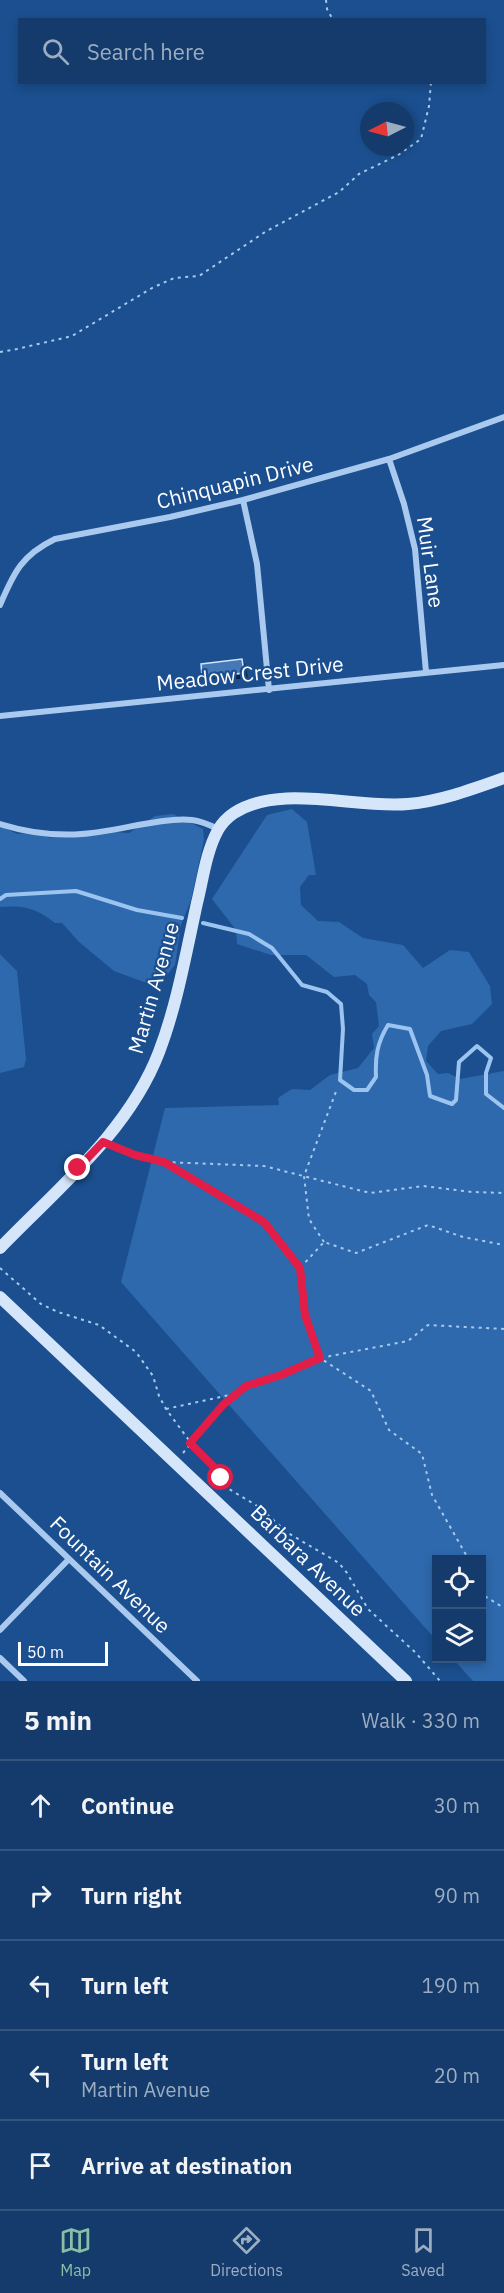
<!DOCTYPE html>
<html lang="en">
<head>
<meta charset="utf-8">
<style>
  :root { --surface:#143b6b; --page:#214673; --text:#f1f3f6; --muted:#9dadc1; --line:#33557e; --accent:#8abfa5 }
  body { margin:0; font-family:"IBM Plex Sans",sans-serif; background:var(--page); color:var(--text) }
  .controls { position:absolute; right:18px; bottom:18px; display:grid; overflow:hidden; border-radius:0px; box-shadow:0 3px 9px #0003 }
  .controls button { width:54px; height:54px; display:grid; place-items:center; padding:0; border:0; border-bottom:2px solid var(--line); background:var(--surface); color:var(--text); font:30px sans-serif }
  .compass { position:absolute; left:360px; top:102px; width:54px; height:54px; border-radius:50%; background:var(--surface); box-shadow:0 3px 9px #0003; rotate:264deg }
  .scale { position:absolute; left:18px; bottom:15px; width:90px; box-sizing:border-box; padding-left:6px; border:3px solid #fff; border-top:0; font-size:16px; line-height:21px; white-space:nowrap; color:#fff; -webkit-text-stroke:4px #1b4f8f; paint-order:stroke }
  .stop { position:absolute; width:18px; height:18px; margin:-14px; border:4px solid #e11d48; border-radius:50%; background:#fff }
  .stop.end { background:#e11d48; border-color:#fff; box-shadow:0 2px 6px #0008 }
  .list { margin:0; padding:0; list-style:none }
  h2 { display:flex; justify-content:space-between; align-items:center; height:78px; margin:0; padding:0 24px; font-size:26px }
  h2 small { font-size:20px; font-weight:400; color:var(--muted) }
  .list li { display:grid; grid-template-columns:39px 1fr auto; gap:18px; align-items:center; box-sizing:border-box; height:90px; padding:0 24px; border-top:2px solid var(--line) }
  .list b { display:block; font-size:22px; white-space:nowrap }
  .list p { margin:0; font-size:20px; white-space:nowrap; color:var(--muted) }
  .list em { font-size:20px; font-style:normal; color:var(--muted) }
  .icon { flex:none; width:33px; height:33px; fill:none; stroke:currentColor; stroke-width:2; stroke-linecap:round; stroke-linejoin:round }
  .map { position:relative; flex:none; width:504px; height:1681px; overflow:hidden }
  .search { position:absolute; background:var(--surface); box-shadow:0 3px 9px #0003; left:18px; right:18px; top:18px; height:66px; display:flex; align-items:center; gap:15px; box-sizing:border-box; padding:0 21px; border-radius:0px; color:var(--muted); font-size:22px }
  .sheet { height:528px; background:var(--surface) }
  nav { display:flex; justify-content:space-around; align-items:center; box-sizing:border-box; height:84px; border-top:2px solid var(--line); background:var(--surface); font-size:16px; color:var(--muted) }
  nav a { display:grid; justify-items:center; gap:3px }
  nav .on { color:var(--accent) }
  .map>svg:first-child { display:block }
  .green { fill:#2e69ad }
  .lines { fill:none; stroke-linecap:round; stroke-linejoin:round }
  .stream { stroke:#9cc4f0; stroke-width:4 }
  .building { fill:#4478b7; stroke:#cfe3fa; stroke-width:1.5; filter:url(#shadow) }
  .path { stroke:#a9c9ee; stroke-width:2; stroke-dasharray:3 4.5; stroke-linecap:butt }
  .street { stroke:#a9c9ee; stroke-width:6 }
  .secondary { stroke:#d6e6fa; stroke-width:12 }
  .route { stroke:#e11d48; stroke-width:8 }
  .labels { text-anchor:middle; stroke-width:4.5; stroke-linejoin:round; paint-order:stroke }
  .street-label { font-size:21px; fill:#fff; stroke:#1b4f8f }
</style>
</head>
<body>
<div class="map">
<svg width="504" height="1681" viewBox="0 0 504 1681">
  <defs>
    <filter id="shadow"><feDropShadow dx="3" dy="5.5" stdDeviation="0" flood-color="#0009"/></filter>
  </defs>
  <rect width="100%" height="100%" fill="#1b4f8f"/>
  <path class="green" d="M292,809L307,822L316,875H309L300,887L301,905L318,921L339,922L363,938L403,945L423,968L450,950L469,952L490,986L492,1004L472,1024L441,1031L428,1046L426,1061L438,1074L448,1073L460,1079L504,1071V1681H473L453,1659L482,1658V1560H436V1640L121,1282L165,1108L279,1105L278,1098L292,1089L310,1090L330,1075L358,1068L374,1048L372,1034L379,1026L376,1002L369,995L367,984L355,975L334,977L306,955H271L237,944L236,930L212,899L267,815Z
    M173,814L203,829L204,840L191,900L181,925L175,965L162,981L152,985L114,971L79,942L62,923H55C36,908 24,905 0,907V828H5L17,834L35,832L50,838L85,830L129,833L155,816Z
    M0,954L17,971L26,1059L24,1067L0,1073Z"/>
  <g class="lines">
    <path class="stream" d="M0,899L6,895L76,891L137,910L182,918
      M203,923L249,934L272,948L302,985L327,992L341,1004L343,1029L340,1080L354,1090H367L376,1077C375,1057 377,1043 388,1025L410,1029L427,1075L430,1096L452,1104L456,1100L459,1062L477,1046L491,1058L486,1073V1094L504,1108"/>
  </g>
  <path class="building" d="M242,659L244,673L202,677L201,664Z"/>
  <g class="lines">
    <path class="path" d="M326,0L327,9L333,20
      M0,352L17,349L72,336L152,288L174,278L199,276L265,232L339,192L359,174L398,155L421,139L429,106L431,82
      M115,1147L135,1155L164,1162L264,1166L370,1193L423,1186L472,1192L504,1193
      M167,1163L264,1222L300,1268L324,1242L356,1253L428,1225L463,1237L504,1245
      M324,1242L309,1219L304,1176L337,1089
      M0,1268L41,1304L58,1312L99,1325L136,1352L153,1376L159,1396L166,1409L191,1443L213,1466L229,1489L259,1507L288,1533L339,1563L347,1573L368,1609L416,1653L440,1681
      M300,1268L305,1315L320,1358L371,1391L389,1430L422,1454L432,1495L469,1560
      M166,1409L234,1394
      M183,1453L223,1405L246,1386L281,1375L320,1358L408,1341L428,1325L504,1329
      M482,1590L483,1595L504,1608"/>
    <path class="street" d="M389,459L404,504L415,549L426,672
      M243,500L257,564L269,690
      M0,605C14,572 22,555 55,539L170,517L243,500L389,459L504,417
      M0,716L504,665
      M0,824C26,832 55,836 82,834C115,832 161,817 192,820C201,821 210,825 218,829
      M0,1493L197,1681
      M0,1630L69,1559
      M0,1658L24,1681"/>
    <path class="secondary" d="M0,1248C57,1189 129,1131 159,1052C177,1005 186,953 197,903C203,879 206,852 218,830C222,823 228,817 234,813C281,783 355,809 408,804C441,801 473,789 504,778
      M0,1297L406,1681"/>
  </g>
  <g class="lines">
    <path class="route" d="M78,1168L103,1142L135,1155L164,1162L264,1222L300,1268L305,1315L320,1358L281,1375L246,1386L223,1405L190,1443L213,1466L221,1478"/>
  </g>
  <g class="labels">
    <g class="street-label">
      <text transform="translate(235 483) rotate(-14)" y="7">Chinquapin Drive</text>
      <text transform="translate(430 562) rotate(82)" y="7">Muir Lane</text>
      <text transform="translate(250 674) rotate(-6)" y="7">Meadow Crest Drive</text>
      <text transform="translate(154 988) rotate(-74)" y="7">Martin Avenue</text>
      <text transform="translate(308 1561) rotate(44)" y="7">Barbara Avenue</text>
      <text transform="translate(110 1575) rotate(44)" y="7">Fountain Avenue</text>
    </g>
  </g>
</svg>
<div class="controls">
<button><svg class="icon" aria-label="locate" viewBox="0 0 24 24"><circle cx="12" cy="12" r="6"/><path d="M12 2v4M12 18v4M2 12h4M18 12h4"/></svg></button>
<button><svg class="icon" aria-label="layers" viewBox="0 0 24 24"><path d="M12 4l9 5-9 5-9-5zM3 14l9 5 9-5"/></svg></button>
</div>
<svg class="compass" viewBox="-18 -18 36 36"><path d="M0-13l5 13h-10z" fill="#e53935"/><path d="M0 13l5-13h-10z" fill="#9dadc1"/></svg>
<div class="scale">50 m</div>
<div class="stop" style="left:221px;top:1478px"></div>
<div class="stop end" style="left:78px;top:1168px"></div>
<div class="search"><svg class="icon" aria-label="search" viewBox="0 0 24 24"><circle cx="10" cy="10" r="6"/><path d="M15 15l6 6"/></svg>Search here</div>
</div>
<section class="sheet">
<h2>5 min<small>Walk · 330 m</small></h2>
<ul class="list">
<li><svg class="icon" aria-label="ahead" viewBox="0 0 24 24"><path d="M12 20V5M6 11l6-6 6 6"/></svg><div><b>Continue</b></div><em>30 m</em></li>
<li><svg class="icon" aria-label="right" viewBox="0 0 24 24"><path d="M7 20v-9h11M14 6l5 5-5 5"/></svg><div><b>Turn right</b></div><em>90 m</em></li>
<li><svg class="icon" aria-label="left" viewBox="0 0 24 24"><path d="M17 20v-9H6M10 6l-5 5 5 5"/></svg><div><b>Turn left</b></div><em>190 m</em></li>
<li><svg class="icon" aria-label="left" viewBox="0 0 24 24"><path d="M17 20v-9H6M10 6l-5 5 5 5"/></svg><div><b>Turn left</b><p>Martin Avenue</p></div><em>20 m</em></li>
<li><svg class="icon" aria-label="arrive" viewBox="0 0 24 24"><path d="M6 21V4h12l-3 4 3 4H6"/></svg><div><b>Arrive at destination</b></div></li>
</ul>
</section>
<nav>
<a class="on"><svg class="icon" aria-label="map" viewBox="0 0 24 24"><path d="M3 6l6-2 6 2 6-2v14l-6 2-6-2-6 2zM9 4v14M15 6v14"/></svg>Map</a>
<a><svg class="icon" aria-label="directions" viewBox="0 0 24 24"><path d="M12 3l9 9-9 9-9-9zM9 14v-3h6M13 9l2 2-2 2"/></svg>Directions</a>
<a><svg class="icon" aria-label="saved" viewBox="0 0 24 24"><path d="M7 4h10v16l-5-4-5 4z"/></svg>Saved</a>
</nav>
</body>
</html>
